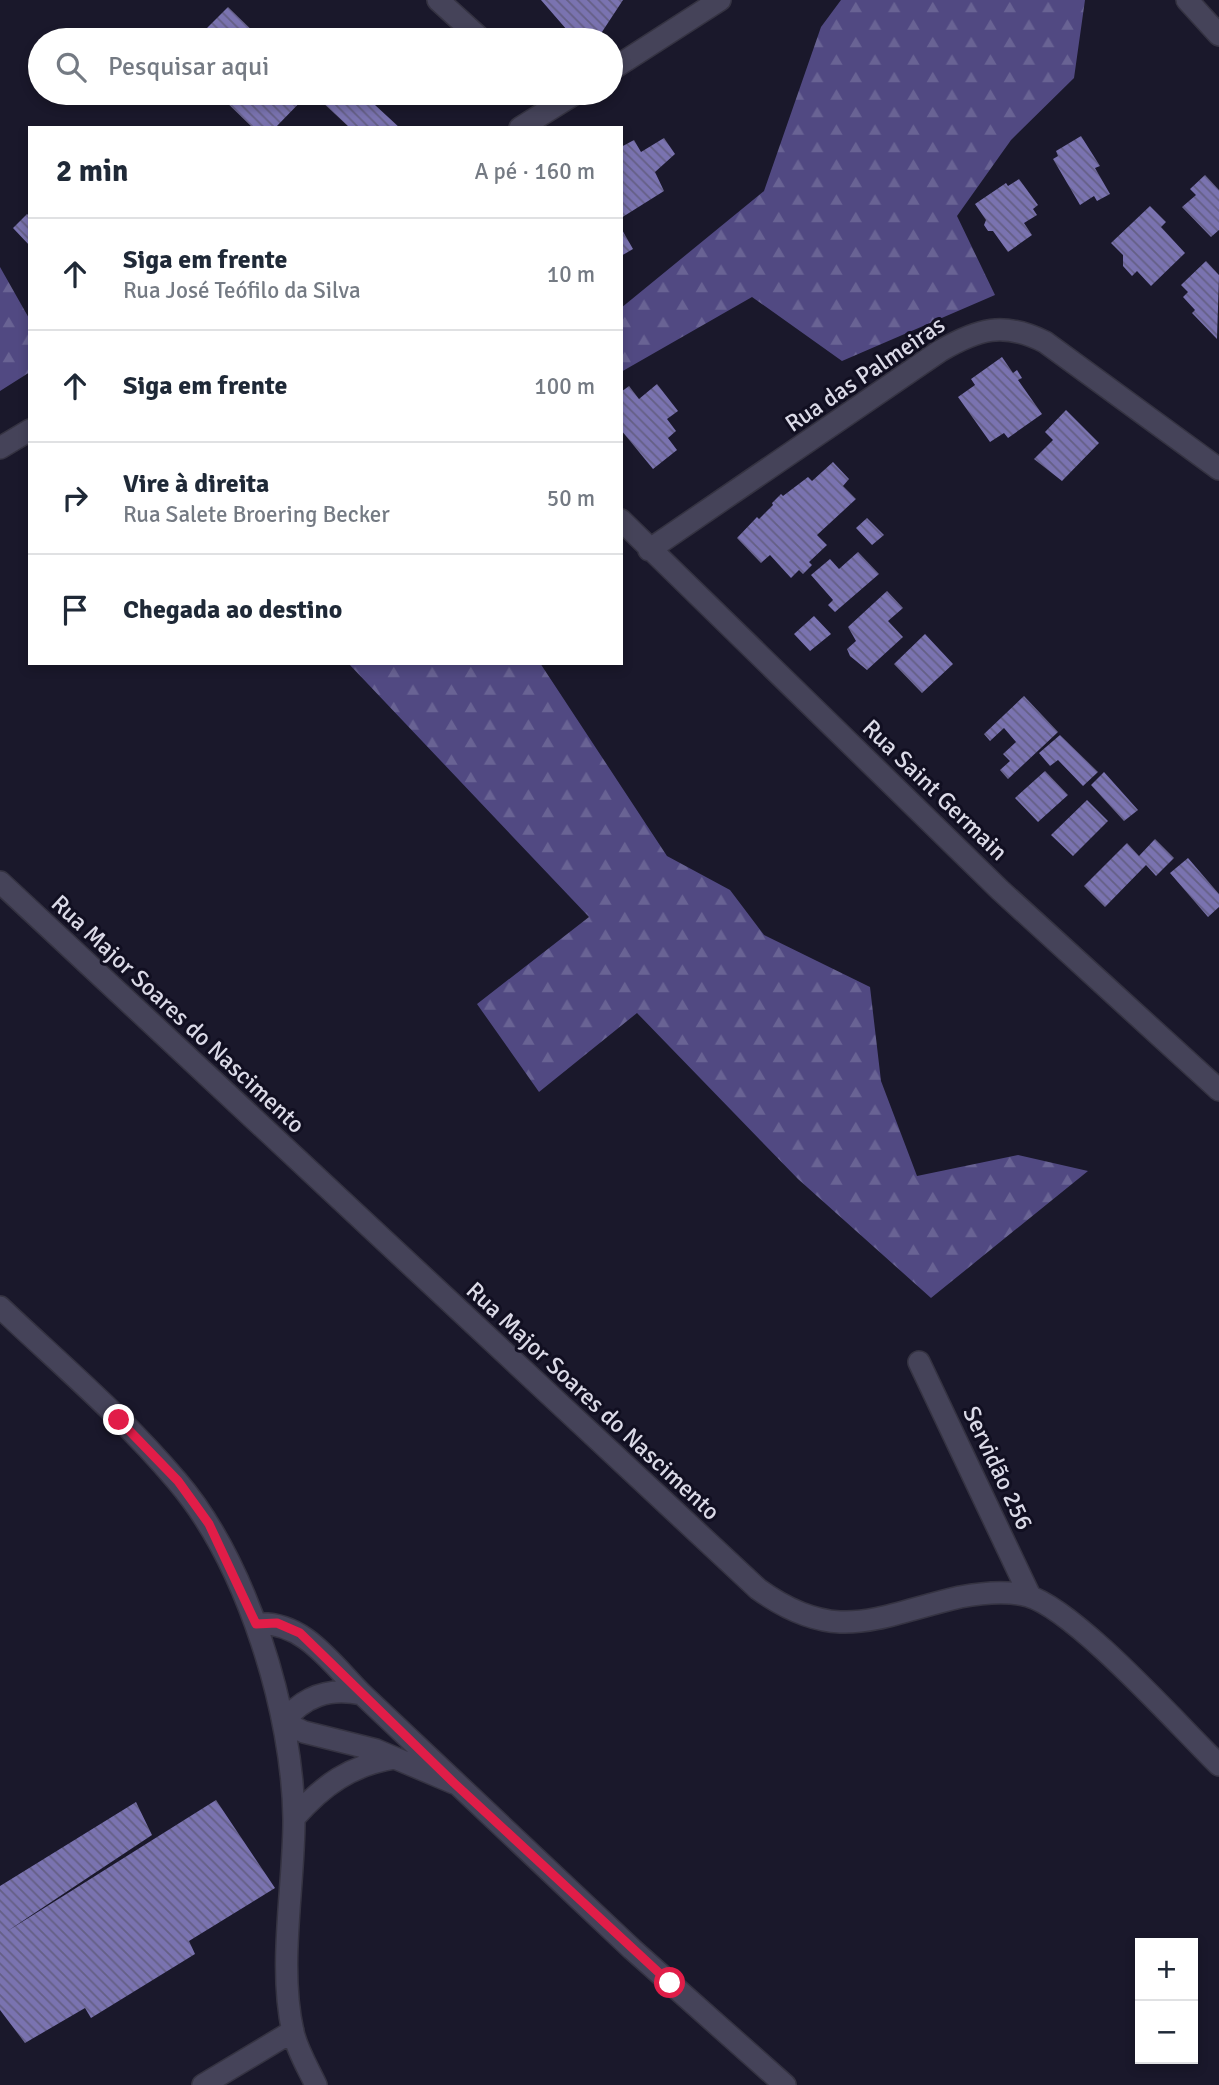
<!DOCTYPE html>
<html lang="pt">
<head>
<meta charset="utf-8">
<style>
  :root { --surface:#fff; --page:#f2f2f3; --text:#1f2937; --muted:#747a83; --line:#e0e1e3 }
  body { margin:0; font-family:Signika,sans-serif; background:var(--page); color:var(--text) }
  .controls { position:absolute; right:21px; bottom:21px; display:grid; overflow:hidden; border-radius:0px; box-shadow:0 4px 10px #0003 }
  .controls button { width:63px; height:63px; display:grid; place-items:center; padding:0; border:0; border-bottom:2px solid var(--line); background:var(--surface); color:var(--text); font:35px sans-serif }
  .stop { position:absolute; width:21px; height:21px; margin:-16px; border:5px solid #e11d48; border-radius:50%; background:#fff }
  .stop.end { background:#e11d48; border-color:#fff; box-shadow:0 2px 7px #0008 }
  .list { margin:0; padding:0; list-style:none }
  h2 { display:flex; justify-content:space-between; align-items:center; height:91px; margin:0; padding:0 28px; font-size:30px }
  h2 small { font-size:23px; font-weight:400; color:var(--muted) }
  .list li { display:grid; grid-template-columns:46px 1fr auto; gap:21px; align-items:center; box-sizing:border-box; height:112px; padding:0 28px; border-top:2px solid var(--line) }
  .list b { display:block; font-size:26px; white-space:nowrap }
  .list p { margin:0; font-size:23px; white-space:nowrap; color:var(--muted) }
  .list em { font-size:23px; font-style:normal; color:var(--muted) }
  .icon { flex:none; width:38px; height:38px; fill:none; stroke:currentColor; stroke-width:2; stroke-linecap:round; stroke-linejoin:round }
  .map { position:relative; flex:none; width:1219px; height:2085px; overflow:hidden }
  .search { position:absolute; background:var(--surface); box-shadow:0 4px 10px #0003; left:28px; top:28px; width:595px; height:77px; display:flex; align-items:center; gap:18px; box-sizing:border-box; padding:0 24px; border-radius:38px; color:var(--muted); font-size:26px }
  .panel { position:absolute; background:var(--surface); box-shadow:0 4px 10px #0003; left:28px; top:126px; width:595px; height:539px; border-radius:0px }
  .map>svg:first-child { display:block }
  .forest { fill:url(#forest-firs) }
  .building { fill:url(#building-back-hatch) }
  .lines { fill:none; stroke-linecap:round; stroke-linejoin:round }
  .street-casing { stroke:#353342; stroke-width:24 }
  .secondary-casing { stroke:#353342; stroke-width:24 }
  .street { stroke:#454359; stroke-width:21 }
  .secondary { stroke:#454359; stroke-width:21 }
  .route { stroke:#e11d48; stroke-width:9 }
  .labels { text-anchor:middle; stroke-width:6; stroke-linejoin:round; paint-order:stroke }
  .street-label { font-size:24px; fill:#dbdae7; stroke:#110f21 }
</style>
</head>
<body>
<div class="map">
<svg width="1219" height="2085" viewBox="0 0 1219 2085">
  <defs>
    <pattern id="forest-firs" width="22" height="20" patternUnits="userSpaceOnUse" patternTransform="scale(1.75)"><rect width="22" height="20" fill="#514982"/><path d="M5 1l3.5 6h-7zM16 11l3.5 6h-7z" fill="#696394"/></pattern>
    <pattern id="building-back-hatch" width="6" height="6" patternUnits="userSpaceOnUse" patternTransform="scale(1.75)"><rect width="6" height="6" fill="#7a73b0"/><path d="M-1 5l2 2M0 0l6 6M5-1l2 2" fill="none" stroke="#645f85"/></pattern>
  </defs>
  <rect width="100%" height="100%" fill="#1a182b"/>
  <path class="forest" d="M841,0H1085L1074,78L1011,140L957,216L995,295L842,361L752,297L621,372V308L764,191L821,27Z
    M0,267L30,320V372L0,391Z
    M348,663H540L667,856L730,890L764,935L870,987L881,1081L917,1176L1018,1155L1088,1171L931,1298L798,1179L637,1013L539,1092L477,1004L589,917Z"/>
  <path class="building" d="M541,0H623L600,35L567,30Z
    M228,7L262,40H195Z
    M217,93H309L275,128H253Z
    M327,93H362L400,128H350L320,100Z
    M1081,136L1100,166L1095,168L1110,194L1097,201L1094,196L1080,205L1053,159L1058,156L1056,151Z
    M664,138L675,154L655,172L664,191L621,218V147L634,140L641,152Z
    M1205,175L1219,190V230L1211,237L1182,207L1196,195L1190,189Z
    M1019,179L1038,205L1033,209L1037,215L1024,223L1032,235L1008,252L993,231H988L984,225L986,220L975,204L1006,183L1008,186Z
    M1150,206L1166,222L1161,227L1185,253L1151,286L1137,271L1132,276L1123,266V255L1111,243Z
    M27,214L30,217V246L13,228Z
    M621,228L633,249L621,256Z
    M1206,261L1219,275L1217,339L1192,313L1195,310L1183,297L1188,292L1181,285Z
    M1002,357L1013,373L1017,370L1022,378L1018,380L1042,414L1008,438L1004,433L990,442L958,397L975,385L971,379Z
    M657,384L678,411L667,419L676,431L668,438L677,450L653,469L621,430V392L629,386L639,399Z
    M1066,410L1099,443L1062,481L1034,459L1053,440L1045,432Z
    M833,462L849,479L843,486L856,499L817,535L827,545L809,562L812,565L803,574L799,570L791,578L770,555L761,563L737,538L757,517L759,519L773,505L772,503L781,494L783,496L808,477L812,481Z
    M867,518L884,535L872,545L856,528Z
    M858,552L879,574L835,612L828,605L833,600L811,575L830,559L839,569Z
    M887,591L903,608L888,621L903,637L867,670L850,656L847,649L856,641L848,627Z
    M814,616L831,634L810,651L794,634Z
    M925,634L953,664L922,693L894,664Z
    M1024,696L1058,732L1008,779L1000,770L1010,761L1003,754L1016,742L1004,728L990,741L984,734Z
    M1060,735L1098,772L1083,786L1058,760L1050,766L1039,753Z
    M1045,771L1068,795L1038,822L1015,798Z
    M1104,772L1138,810L1124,821L1091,785Z
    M1087,800L1108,821L1073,856L1051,835Z
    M1155,839L1174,858L1156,876L1146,865L1105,907L1084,886L1127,843L1139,856Z
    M1188,858L1219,894V907L1208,917L1170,873Z
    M216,1800L275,1888L189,1941L195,1954L91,2018L85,2008L25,2043L0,2010V1886L136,1802L152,1835L6,1932Z"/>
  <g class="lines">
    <g class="street-casing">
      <path id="street" d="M1187,0L1219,35
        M621,520L1000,890L1219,1090
        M649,550L940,351C978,329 1003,321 1045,342L1219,469
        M0,882L758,1589C837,1646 877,1616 960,1597C981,1593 1007,1590 1028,1596C1076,1610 1179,1726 1219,1765
        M0,1307C59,1363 124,1418 177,1481C247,1563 293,1713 294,1820C294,1887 278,1966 293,2032C297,2050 308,2068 316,2085
        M919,1362L1030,1596
        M256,1624C303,1620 331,1663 362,1694
        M454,1783L376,1750L304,1732L283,1722C304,1696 329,1687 362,1694L632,1949L785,2085
        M294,1818C323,1785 351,1765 395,1758
        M203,2085L293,2031"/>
    </g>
    <g class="secondary-casing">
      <path id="secondary" d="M438,0L482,40
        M611,70L720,0
        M520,128L576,93
        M0,448L30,430"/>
    </g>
    <use href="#street" class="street"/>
    <use href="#secondary" class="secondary"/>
  </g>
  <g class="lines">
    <path class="route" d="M119,1420L178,1481L209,1524L256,1624L277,1623L300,1633L454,1783L670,1983"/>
  </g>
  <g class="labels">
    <g class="street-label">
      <text transform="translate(865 374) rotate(-34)" y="8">Rua das Palmeiras</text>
      <text transform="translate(935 790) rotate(44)" y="8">Rua Saint Germain</text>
      <text transform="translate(178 1014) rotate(43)" y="8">Rua Major Soares do Nascimento</text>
      <text transform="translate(593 1401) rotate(43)" y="8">Rua Major Soares do Nascimento</text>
      <text transform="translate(998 1468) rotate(65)" y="8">Servidão 256</text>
    </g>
  </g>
</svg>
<div class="controls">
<button>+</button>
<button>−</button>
</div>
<div class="stop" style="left:670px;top:1983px"></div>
<div class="stop end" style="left:119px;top:1420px"></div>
<div class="search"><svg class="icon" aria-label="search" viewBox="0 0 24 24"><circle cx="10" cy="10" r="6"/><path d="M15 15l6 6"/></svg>Pesquisar aqui</div>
<section class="panel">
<h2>2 min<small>A pé · 160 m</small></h2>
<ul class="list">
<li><svg class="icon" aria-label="ahead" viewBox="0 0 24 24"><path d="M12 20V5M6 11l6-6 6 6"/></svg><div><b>Siga em frente</b><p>Rua José Teófilo da Silva</p></div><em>10 m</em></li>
<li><svg class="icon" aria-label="ahead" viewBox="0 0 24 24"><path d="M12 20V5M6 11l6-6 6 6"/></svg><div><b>Siga em frente</b></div><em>100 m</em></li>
<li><svg class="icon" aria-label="right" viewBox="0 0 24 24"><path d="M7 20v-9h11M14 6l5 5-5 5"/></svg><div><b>Vire à direita</b><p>Rua Salete Broering Becker</p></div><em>50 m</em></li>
<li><svg class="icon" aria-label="arrive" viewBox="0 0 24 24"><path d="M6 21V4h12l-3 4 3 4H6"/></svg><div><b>Chegada ao destino</b></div></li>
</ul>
</section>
</div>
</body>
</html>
